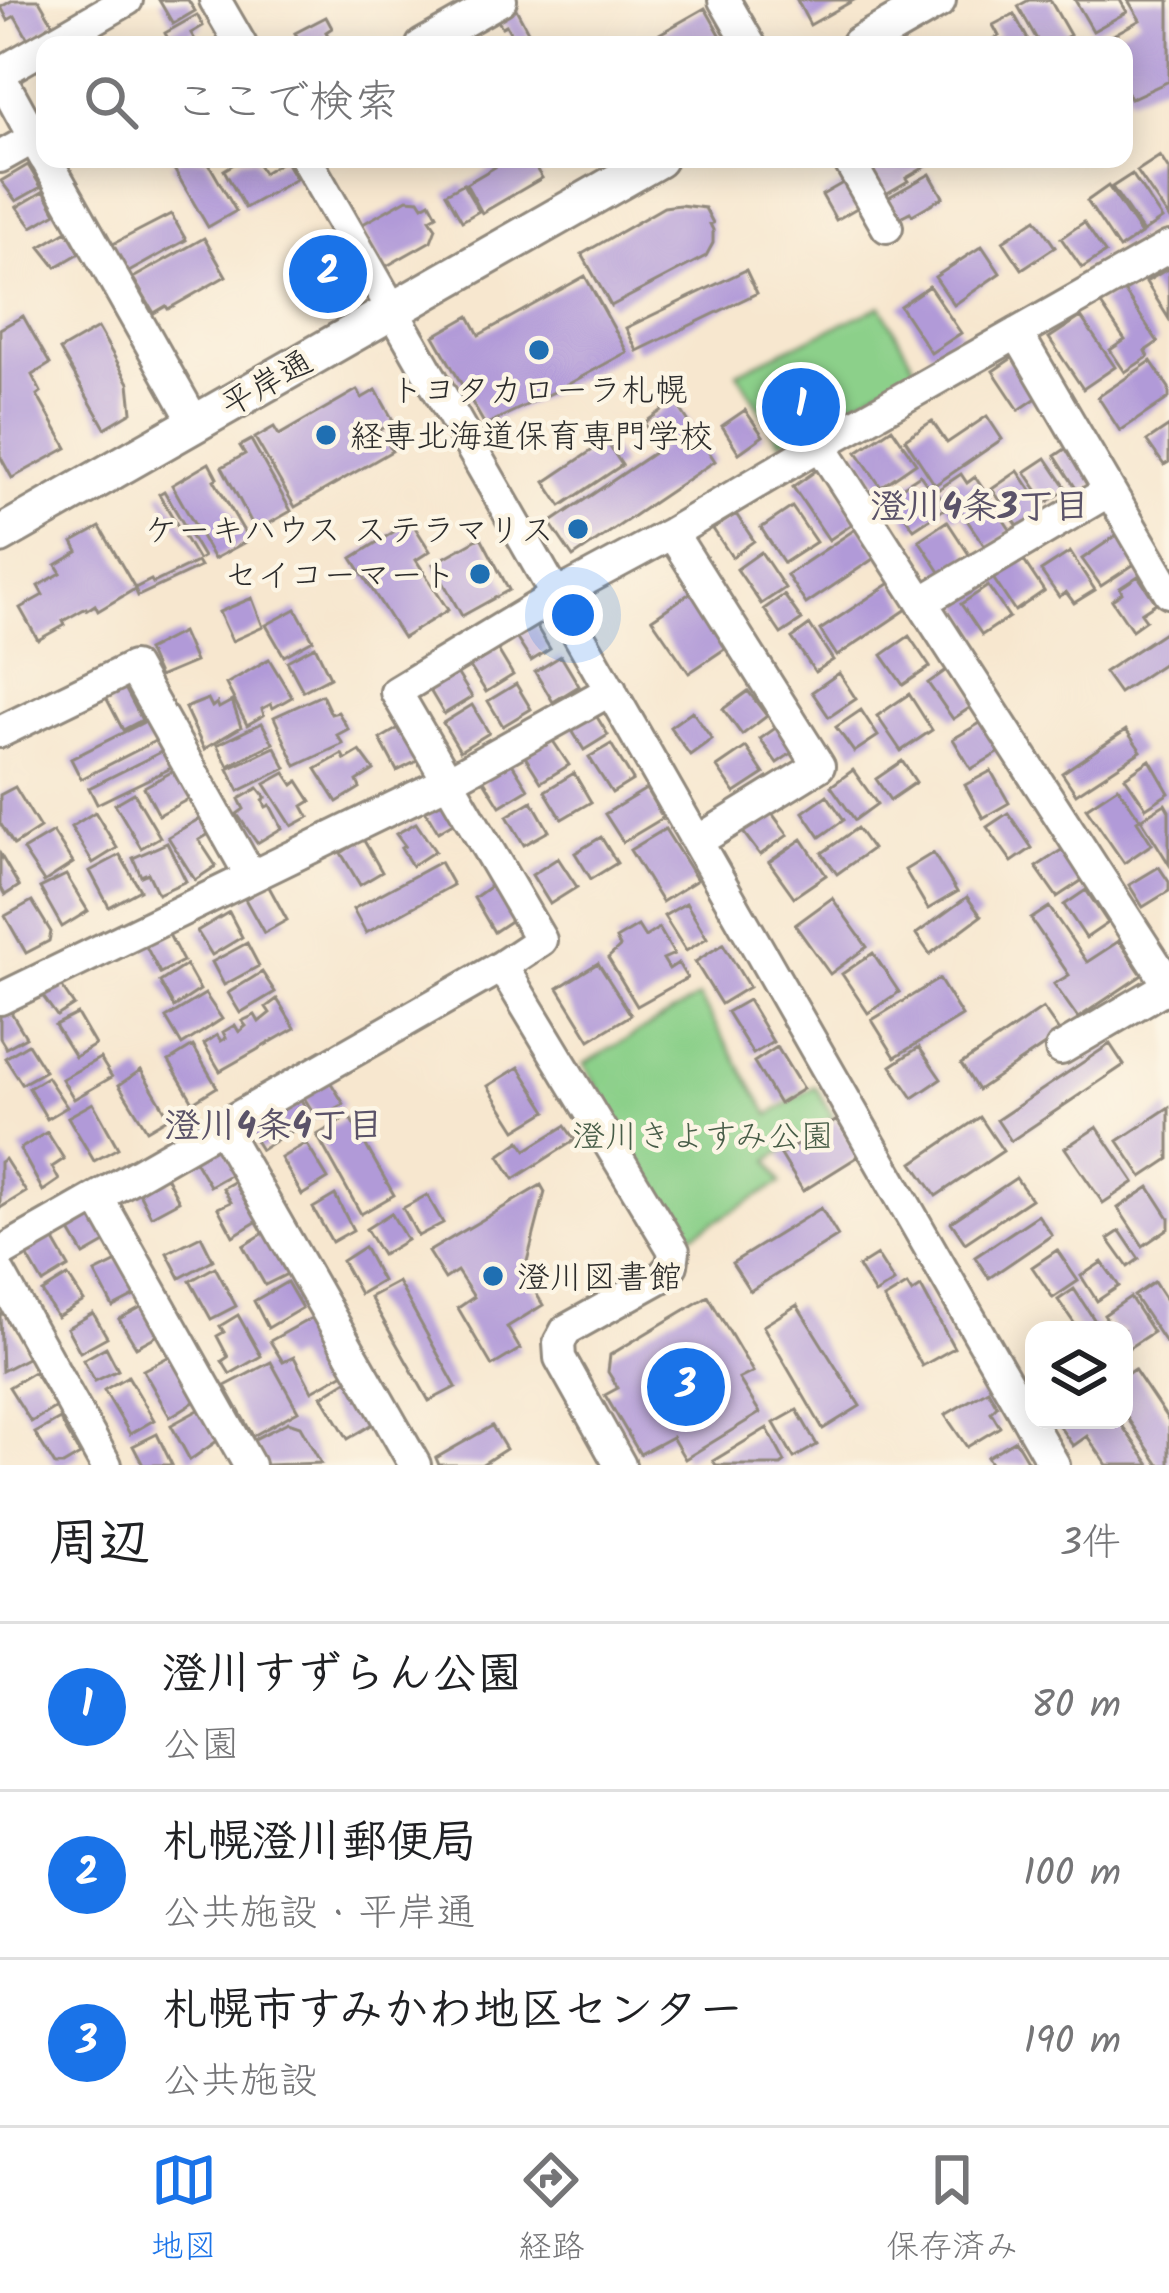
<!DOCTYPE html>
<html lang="ja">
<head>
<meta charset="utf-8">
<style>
  :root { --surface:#fff; --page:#f2f2f2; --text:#202124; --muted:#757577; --line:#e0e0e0; --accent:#1a73e8 }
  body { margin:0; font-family:Kalam,"Klee One",sans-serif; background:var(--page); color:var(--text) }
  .controls { position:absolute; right:36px; bottom:36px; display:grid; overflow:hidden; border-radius:24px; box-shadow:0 6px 30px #0003 }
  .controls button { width:108px; height:108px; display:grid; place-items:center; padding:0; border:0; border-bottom:3px solid var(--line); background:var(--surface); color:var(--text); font:60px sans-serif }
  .you { position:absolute; left:573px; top:615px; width:42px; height:42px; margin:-30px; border:9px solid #fff; border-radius:50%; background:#1a73e8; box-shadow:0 0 0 18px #1a73e833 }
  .badge { display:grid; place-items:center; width:78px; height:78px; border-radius:50%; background:var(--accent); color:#fff; font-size:39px; font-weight:700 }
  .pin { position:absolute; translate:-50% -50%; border:6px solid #fff; box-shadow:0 3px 12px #0006 }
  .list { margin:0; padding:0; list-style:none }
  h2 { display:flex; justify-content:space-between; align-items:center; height:156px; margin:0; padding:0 48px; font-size:51px }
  h2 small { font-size:39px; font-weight:400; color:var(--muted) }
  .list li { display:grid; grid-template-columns:78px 1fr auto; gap:36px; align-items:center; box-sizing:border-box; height:168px; padding:0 48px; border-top:3px solid var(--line) }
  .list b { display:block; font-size:45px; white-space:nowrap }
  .list p { margin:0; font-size:39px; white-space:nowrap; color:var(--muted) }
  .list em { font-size:39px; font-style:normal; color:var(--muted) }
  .icon { flex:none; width:66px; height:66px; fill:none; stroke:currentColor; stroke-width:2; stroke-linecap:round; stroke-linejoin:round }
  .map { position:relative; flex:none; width:1169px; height:1465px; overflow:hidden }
  .search { position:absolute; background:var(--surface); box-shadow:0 6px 30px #0003; left:36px; right:36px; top:36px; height:132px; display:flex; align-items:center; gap:30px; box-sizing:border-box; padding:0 42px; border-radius:24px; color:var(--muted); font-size:45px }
  .sheet { height:660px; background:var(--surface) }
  nav { display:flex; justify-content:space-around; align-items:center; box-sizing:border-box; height:168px; border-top:3px solid var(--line); background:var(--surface); font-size:33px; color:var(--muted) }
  nav a { display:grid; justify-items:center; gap:6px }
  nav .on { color:var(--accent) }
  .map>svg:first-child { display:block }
  .green { fill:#8cd08a; stroke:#5c7e5a; stroke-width:3 }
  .building { fill:#b19ad8 }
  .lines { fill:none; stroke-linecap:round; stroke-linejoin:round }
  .minor-casing { stroke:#91897d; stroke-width:36 }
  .tertiary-casing { stroke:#91897d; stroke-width:42 }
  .minor { stroke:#fff; stroke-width:30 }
  .tertiary { stroke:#fff; stroke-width:36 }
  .poi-dot { fill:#1f6fb2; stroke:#fcf5e5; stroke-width:4.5 }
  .labels { text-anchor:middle; stroke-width:9; stroke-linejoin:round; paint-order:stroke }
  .street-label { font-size:33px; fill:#2b2b2b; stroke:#fcf5e5 }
  .poi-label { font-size:33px; fill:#2b2b2b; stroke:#fcf5e5; text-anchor:start }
  .park-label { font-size:33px; fill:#485d48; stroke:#fcf5e5 }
  .neighbourhood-label { font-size:36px; font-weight:bold; fill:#5a5268; stroke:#fcf5e5 }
</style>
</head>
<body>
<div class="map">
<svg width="1169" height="1465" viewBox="0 0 1169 1465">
  <rect width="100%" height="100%" fill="#fcf5e5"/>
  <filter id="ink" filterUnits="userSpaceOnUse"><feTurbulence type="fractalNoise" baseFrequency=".00833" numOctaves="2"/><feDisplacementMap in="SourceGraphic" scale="24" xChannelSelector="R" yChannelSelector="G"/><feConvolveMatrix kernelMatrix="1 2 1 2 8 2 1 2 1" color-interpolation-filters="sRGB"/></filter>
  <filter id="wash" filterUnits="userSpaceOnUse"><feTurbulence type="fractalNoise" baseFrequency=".004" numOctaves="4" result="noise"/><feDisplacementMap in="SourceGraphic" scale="48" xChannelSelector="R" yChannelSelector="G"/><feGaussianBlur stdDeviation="2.7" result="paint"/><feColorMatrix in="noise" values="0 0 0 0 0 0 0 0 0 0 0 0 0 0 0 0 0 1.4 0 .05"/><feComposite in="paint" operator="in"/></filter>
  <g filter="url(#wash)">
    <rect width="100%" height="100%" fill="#f7e7cf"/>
    <path class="green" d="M881,306L916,369L780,442L737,372Z
      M699,997L769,1115L815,1086L833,1117L769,1160L781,1183L685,1239L584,1064Z"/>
    <g id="blocks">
      <path class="building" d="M13,0H39L53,24L28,39L15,16L8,20L1,7Z
        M159,0H188L195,11L173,24Z
        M797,0H854L810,25Z
        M1029,0H1050L1070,35L1056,43L1040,45L1018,6Z
        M1075,0H1120L1127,12L1093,31Z
        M1128,0H1169V81L1130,99L1124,88V45H1095L1140,20Z
        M515,7L530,35L526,37L530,45H517L506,25L502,27L496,18Z
        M705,8L726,45H640Z
        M1014,14L1031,45H998L994,39L999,36L993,25Z
        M197,15L203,26L191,33L198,45H171L165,33Z
        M326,17L332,28L326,32L333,45H303L295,33Z
        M1160,156L1169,170V218L1137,171Z
        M180,159H206L236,211L208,227L171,164Z
        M242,159H255L263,173L285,160L296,179L245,208L224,170Z
        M490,159H530L542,178L482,213L466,184L495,167Z
        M864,159H920L925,167L906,178L908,181L884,195Z
        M28,165L41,187L16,201L1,181Z
        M930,174L943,197L912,215L910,212L898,218L887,198Z
        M1132,174L1162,219L1143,232L1112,187Z
        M848,180L862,205L836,220L822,195Z
        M463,184L479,211L462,221L446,193Z
        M1108,186L1141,234L1119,249L1087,201Z
        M44,191L56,213L32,227L17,207Z
        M407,199L419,200L423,206L430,202L437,215L430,219L436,228L431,241L385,267L361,225Z
        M680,205L705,208L713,223L710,224L713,230V243L706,256L611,306L582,254L664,207Z
        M171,214L186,240L127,273L111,245Z
        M1036,219L1055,247L1022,269L1003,241Z
        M1084,222L1105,253L1082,268L1061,238Z
        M67,231L80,253L56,267L40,247Z
        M204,238L226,276L168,309L166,306L154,313L133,278Z
        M336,246L356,282L317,304L297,268Z
        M982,246L1000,273L954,305L935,277Z
        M1169,268V319L1146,282Z
        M746,270L757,293L637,351L626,328Z
        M585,276L627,352L556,391L485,425L434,336L469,316L479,335Z
        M929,286L961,333L931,353L900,306Z
        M1122,288L1158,342L1145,351L1148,357L1125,372L1110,350L1125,340L1100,303Z
        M23,316L50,364L32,375L41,392L37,395L67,448L12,478L0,456V329Z
        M1081,317L1115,367L1083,389L1049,338Z
        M98,328L129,383L132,412L105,428L60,350Z
        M1015,356L1041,395L1019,410L993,371Z
        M1151,361L1169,388V398L1120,431L1098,397Z
        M357,390L362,398L376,390L394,422L380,430L392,451L295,507L255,438L274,427L279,435Z
        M675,401L715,461L573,557L550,523L661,448L644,423Z
        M745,410L763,436L739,453L722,426Z
        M987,416L1002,439L935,485L905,439L932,421L947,443Z
        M1169,426V462L1164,465L1147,441Z
        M892,428L916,463L881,487L857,452Z
        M251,440L291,511L256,531L222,467L245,454L240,446Z
        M606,441L622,465L561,506L545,482Z
        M1071,445L1096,482L1079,493L1055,456Z
        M1046,458L1067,489L1046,503L1025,472Z
        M209,463L217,478L214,480L249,540L214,559L172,485Z
        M821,467L857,521L829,540L793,487Z
        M1018,471L1045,511L1020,529L992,489Z
        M961,474L967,483L975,477L1011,531L986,548L962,513L954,518L936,491Z
        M920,475L944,509L914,529L890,495Z
        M164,491L203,557L198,560L159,494Z
        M792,507L816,542L784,563L761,528Z
        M736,514L754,541L732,557L713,529Z
        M411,521L430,551L416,560L448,610L403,638L352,558Z
        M947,521L970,556L942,575L919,540Z
        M860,526L879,555L806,604L787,575Z
        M100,527L135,588L151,580L153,583L197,562L200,567L138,596L135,589L98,611L95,605L87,610L86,608L63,621L65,625L38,640L20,608L43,595L38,586L61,573L56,565L78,552L73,542Z
        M1120,533L1139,561L1101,586L1082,559Z
        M481,537L509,590L462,616L433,564Z
        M761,552L785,588L761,604L737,569Z
        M1070,552L1095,590L1074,603L1066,592L1059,597L1041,571Z
        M1020,555L1044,591L1015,611L991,575Z
        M1138,576L1156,603L1141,613L1146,620L1132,630L1112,600L1122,593L1120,588Z
        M892,582L910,607L837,656L820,630Z
        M988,586L1009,617L982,635L961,604Z
        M693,591L729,646L689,673L652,619Z
        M784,595L802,620L781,634L764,609Z
        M252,598L263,627L232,641L219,612Z
        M296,609L313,640L284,656L266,625Z
        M535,624L550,649L531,661L515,636Z
        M810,625L833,660L815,672L792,638Z
        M1169,629V660L1119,693L1104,672Z
        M182,632L195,662L159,677L147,650Z
        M909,636L930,667L903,685L882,655Z
        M495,645L513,675L486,692L467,662Z
        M315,646L330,677L303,691L287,661Z
        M561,656L579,686L553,702L535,672Z
        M269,659L292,697L273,708L271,704L262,709L264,715L247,725L226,684Z
        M452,665L472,697L444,714L425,682Z
        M952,666L977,703L953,719L928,683Z
        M839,673L856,699L829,717L812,692Z
        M118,675L142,720L123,730L99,684Z
        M516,684L531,709L503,726L488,701Z
        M748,691L767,716L742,735L723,709Z
        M909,694L932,730L901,751L877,716Z
        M322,695L331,714L338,712L348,729L337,735L343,744L296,766L274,717Z
        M208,699L212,707L217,703L219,708L232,701L241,727L204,749L185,708Z
        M472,705L489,733L460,751L443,723Z
        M592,709L608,735L584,750L568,724Z
        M861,710L878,736L854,752L836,727Z
        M692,711L712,739L690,755L670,727Z
        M148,720L159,739L81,779L71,759Z
        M784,722L802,746L777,763L760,739Z
        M982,722L1000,752L971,769L953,739Z
        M262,723L273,743L228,766L217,745Z
        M402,726L419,760L397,771L380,739Z
        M1126,730L1141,751L1076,794L1062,773Z
        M551,738L569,765L541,782L524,755Z
        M611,744L633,780L612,793L589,757Z
        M275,747L286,768L239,791L228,769Z
        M746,747L764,774L735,793L717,767Z
        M165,750L173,767L97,804L89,788Z
        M360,751L374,770L357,781L360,788L337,802L316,769L342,754L345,760Z
        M1150,760L1169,793L1146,808L1125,777Z
        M902,761L916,782L890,800L876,779Z
        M511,762L528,789L500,806L483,779Z
        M179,768L194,796L159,815L144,787Z
        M853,770L877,804L855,820L831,786Z
        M991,771L1009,803L983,818L965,785Z
        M285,773L293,785L298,781L311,801L303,806L309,817L292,826L265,784Z
        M574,773L591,802L562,819L545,791Z
        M15,787L40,828L14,845L0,823V795Z
        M1118,787L1140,819L1137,821L1152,844L1124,863L1086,808Z
        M258,788L266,798L263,801L266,807L270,805L282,828L257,843L237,814L244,809L239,799Z
        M440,789L458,820L438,832L419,800Z
        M646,789L663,818L623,842L605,814Z
        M134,793L160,837L141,848L115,804Z
        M827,795L844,820L820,837L803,812Z
        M532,801L549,831L524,845L507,816Z
        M1165,804L1169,811V864L1141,819Z
        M95,812L117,848L93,863L71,827Z
        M771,812L788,835L760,855L743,832Z
        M1008,813L1032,848L1012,862L987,827Z
        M204,816L214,831L199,840L216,866L195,880L168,837Z
        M416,823L435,851L412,866L401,848L405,846L396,834Z
        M857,828L872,849L837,874L822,853Z
        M665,829L697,880L662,902L630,850Z
        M53,832L73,863L44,882L23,850Z
        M601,837L617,863L591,879L575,853Z
        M363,839L382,872L360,885L341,853Z
        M802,839L826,875L794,897L769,862Z
        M167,843L186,881L158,894L148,873L141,876L133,858Z
        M1063,849L1084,879L1057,897L1036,867Z
        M933,853L957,892L928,909L905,870Z
        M0,854L19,886L5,895L0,886Z
        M120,855L140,890L109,907L90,871Z
        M558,858L577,887L550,904L532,875Z
        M440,862L453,885L366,933L353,909Z
        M1159,867L1169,882V891L1143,907L1129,885Z
        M66,875L88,911L62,927L40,888Z
        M495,883L515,918L494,932L474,898Z
        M268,885L287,920L264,933L245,899Z
        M1086,890L1108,923L1086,938L1064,905Z
        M967,897L981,916L930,954L916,934Z
        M832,898L867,947L830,974L795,925Z
        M32,901L51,932L49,941L26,953L5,916Z
        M686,903L707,938L686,951L664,916Z
        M1049,907L1087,962L1119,941L1142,975L1078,1018L1054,984L1069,975L1031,919Z
        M229,912L242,937L212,955L197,931Z
        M638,926L645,937L659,928L674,954L663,959L669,969L678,963L687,978L637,1006L608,958L620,947L616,939Z
        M165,927L183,961L160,973L142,939Z
        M247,943L259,966L224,985L212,962Z
        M723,944L749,987L721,1004L695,962Z
        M873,953L899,992L868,1013L842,974Z
        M598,963L631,1015L590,1040L558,988Z
        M186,965L200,990L174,1007L160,982Z
        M262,972L275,992L240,1013L228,993Z
        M55,977L74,1005L57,1016L37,988Z
        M939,979L962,1016L895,1057L872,1020Z
        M205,994L222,1019L182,1045L166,1018Z
        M277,999L295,1028L220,1071L204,1044L217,1035L221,1041L226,1038L223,1032L235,1025L239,1032L246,1026L242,1021L255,1015L259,1022L270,1013L266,1007Z
        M748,1000L773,1042L753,1054L727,1012Z
        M6,1004L26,1037L6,1048L0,1038V1008Z
        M1043,1008L1061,1034L978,1090L961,1064Z
        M77,1014L95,1045L75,1057L55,1025Z
        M28,1044L45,1071L22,1084L5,1058Z
        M1110,1044L1124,1065L1011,1141L997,1120Z
        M193,1046L217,1087L193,1102L169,1061Z
        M777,1047L803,1089L779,1104L754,1062Z
        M919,1047L941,1079L913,1098L891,1066Z
        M100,1058L112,1077L74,1099L62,1079Z
        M519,1067L547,1111L516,1130L488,1086Z
        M141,1070L169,1117L147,1130L119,1085Z
        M326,1075L344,1104L317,1119L300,1091Z
        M47,1077L67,1107L47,1119L29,1088Z
        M296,1091L312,1119L288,1134L272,1106Z
        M93,1103L118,1148L94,1161L68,1117Z
        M1169,1107V1159L1142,1177L1118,1141Z
        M269,1110L284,1135L261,1150L245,1124Z
        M349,1116L394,1195L361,1214L317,1135Z
        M980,1117L1003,1151L936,1196L913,1163Z
        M837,1120L859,1156L803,1191L781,1155Z
        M565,1126L575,1140L514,1179L499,1156L520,1141L526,1150Z
        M1097,1127L1134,1182L1103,1203L1065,1148Z
        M47,1132L64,1159L52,1167L59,1180L43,1191L20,1149Z
        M219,1139L237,1171L210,1186L191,1154Z
        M306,1143L328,1179L302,1195L281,1158Z
        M5,1159L26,1192L0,1208V1162Z
        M162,1169L179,1201L151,1216L135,1185Z
        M1016,1178L1031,1199L965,1243L951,1222Z
        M239,1179L261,1219L233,1236L218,1208L231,1202L223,1188Z
        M541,1185L545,1192L524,1273L543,1305L507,1327L520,1349L492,1366L458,1308L474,1297L457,1271L445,1279L428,1252Z
        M1149,1187L1169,1218V1228L1143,1246L1118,1208Z
        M335,1195L353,1230L332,1242L313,1208Z
        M427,1195L443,1223L418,1236L403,1208Z
        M92,1206L112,1239L84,1255L64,1221Z
        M821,1208L838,1236L750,1291L732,1263Z
        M391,1213L407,1240L382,1255L366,1229Z
        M1038,1215L1052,1235L989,1278L975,1257Z
        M47,1229L69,1267L43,1283L21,1245Z
        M1120,1231L1139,1259L1128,1267L1108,1239Z
        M264,1233L287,1274L265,1285L243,1246Z
        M201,1236L213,1260L180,1278L167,1253Z
        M364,1247L382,1281L360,1294L342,1261Z
        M1057,1250L1078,1281L1053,1298L1032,1267Z
        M877,1255L894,1282L875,1294L858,1267Z
        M121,1260L138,1294L113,1307L95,1273Z
        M1102,1262L1119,1286L1097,1301L1081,1276Z
        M215,1267L236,1306L211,1319L190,1281Z
        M68,1276L84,1301L57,1317L42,1292Z
        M287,1282L302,1308L268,1328L254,1301Z
        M398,1282L456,1387L429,1401L370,1297Z
        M1154,1282L1169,1305V1340L1165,1342L1134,1296Z
        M907,1285L912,1293L921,1287L954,1348L922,1366L884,1299Z
        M1074,1289L1099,1327L1095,1330H1079L1058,1300Z
        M708,1296L753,1372L739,1379L760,1413L685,1459L672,1437L640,1454L605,1395L618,1388L608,1372L610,1355Z
        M1130,1297L1153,1332L1127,1349L1124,1345V1330H1114L1104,1315Z
        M797,1305L860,1406L823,1429L763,1326Z
        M143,1306L160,1334L136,1347L119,1319Z
        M4,1313L29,1357L2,1371L0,1315Z
        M93,1313L107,1337L80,1352L67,1328Z
        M238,1315L261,1356L230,1374L222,1361L228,1357L217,1336L224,1332L220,1326Z
        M315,1316L346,1372L312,1391L294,1357L283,1362L270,1341Z
        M106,1347L118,1370L95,1381L83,1360Z
        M172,1355L197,1400L170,1417L143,1370Z
        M271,1362L298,1411L253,1436L225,1386Z
        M1134,1369L1169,1421V1465H1159L1124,1413V1376Z
        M34,1372L56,1407L31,1422L9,1387Z
        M128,1376L154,1420L130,1434L104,1390Z
        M353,1377L378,1421L348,1439L322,1396Z
        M988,1390L997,1406L991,1412L1000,1427L967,1447L945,1415Z
        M204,1407L215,1425L211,1428L217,1441L190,1460L171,1425Z
        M797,1410L817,1445L794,1458L774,1423Z
        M60,1419L80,1455L63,1465H55L35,1433Z
        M1055,1420H1118L1150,1465H1107L1087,1436L1073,1446Z
        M288,1422L300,1426L321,1463L266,1465L251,1441Z
        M492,1426L506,1449L481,1465H439L436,1458Z
        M767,1428L785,1462L781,1465H716L713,1461Z
        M157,1434L172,1465H143L133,1446Z
        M1015,1440L1030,1465H992L987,1457Z"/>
    </g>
  </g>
  <g filter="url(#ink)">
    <use href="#blocks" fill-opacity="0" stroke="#91897d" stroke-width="3"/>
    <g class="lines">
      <g class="minor-casing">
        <path id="minor" d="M215,0L241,45
          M724,0L750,45
          M49,45L127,0
          M422,45L501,0
          M0,73L45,47
          M0,76L45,158
          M0,157L34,138
          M46,159L195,423
          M306,159L1054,1465
          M848,159L887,227
          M1017,333L1169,592
          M820,445L1169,985
          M672,533L819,766L698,841
          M922,602L1109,491
          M0,732L133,667L250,875
          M502,966L674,1251L672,1265L663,1276L566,1330L559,1343L560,1358L620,1465
          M0,999L450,780L611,690
          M1061,1049L1168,986
          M221,1126L415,1465
          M98,1197L249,1465
          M0,1253L502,966L541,940L396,692L555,596L672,533L820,445L1169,247
          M0,1274L106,1465"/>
      </g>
      <g class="tertiary-casing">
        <path id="tertiary" d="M859,45L937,0
          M0,535L658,159"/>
      </g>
      <use href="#minor" class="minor"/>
      <use href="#tertiary" class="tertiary"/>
    </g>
  </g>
  <g class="poi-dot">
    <circle cx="539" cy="350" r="12"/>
    <circle cx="326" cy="435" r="12"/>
    <circle cx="578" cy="529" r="12"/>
    <circle cx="480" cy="574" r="12"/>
    <circle cx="493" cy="1276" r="12"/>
  </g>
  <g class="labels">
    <g class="street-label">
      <text transform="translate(266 382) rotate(-30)" y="12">平岸通</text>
    </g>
    <g class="poi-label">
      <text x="539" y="401" text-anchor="middle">トヨタカローラ札幌</text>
      <text x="350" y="447">経専北海道保育専門学校</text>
      <text x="554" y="541" text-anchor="end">ケーキハウス ステラマリス</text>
      <text x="456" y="586" text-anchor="end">セイコーマート</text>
      <text x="517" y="1288">澄川図書館</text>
    </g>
    <g class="park-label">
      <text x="703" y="1147">澄川きよすみ公園</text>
    </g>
    <g class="neighbourhood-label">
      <text x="980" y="518">澄川4条3丁目</text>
      <text x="274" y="1137">澄川4条4丁目</text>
    </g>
  </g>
</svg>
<div class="controls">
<button><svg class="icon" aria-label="layers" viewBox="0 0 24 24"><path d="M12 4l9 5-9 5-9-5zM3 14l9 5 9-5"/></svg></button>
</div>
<div class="you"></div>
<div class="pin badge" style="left:801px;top:407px">1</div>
<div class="pin badge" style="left:328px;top:274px">2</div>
<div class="pin badge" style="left:686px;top:1387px">3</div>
<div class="search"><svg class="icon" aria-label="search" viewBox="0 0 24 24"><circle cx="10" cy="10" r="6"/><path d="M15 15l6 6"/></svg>ここで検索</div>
</div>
<section class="sheet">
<h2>周辺<small>3件</small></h2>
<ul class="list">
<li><span class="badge">1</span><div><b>澄川すずらん公園</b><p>公園</p></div><em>80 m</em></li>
<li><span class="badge">2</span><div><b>札幌澄川郵便局</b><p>公共施設 · 平岸通</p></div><em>100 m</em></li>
<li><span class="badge">3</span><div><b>札幌市すみかわ地区センター</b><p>公共施設</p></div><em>190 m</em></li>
</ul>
</section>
<nav>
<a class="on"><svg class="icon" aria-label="map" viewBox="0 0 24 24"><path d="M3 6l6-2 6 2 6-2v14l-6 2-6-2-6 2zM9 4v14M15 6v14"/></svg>地図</a>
<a><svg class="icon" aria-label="directions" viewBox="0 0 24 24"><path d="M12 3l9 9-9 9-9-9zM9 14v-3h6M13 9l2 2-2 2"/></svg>経路</a>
<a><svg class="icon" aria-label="saved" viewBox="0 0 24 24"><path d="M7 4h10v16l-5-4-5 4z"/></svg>保存済み</a>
</nav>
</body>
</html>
